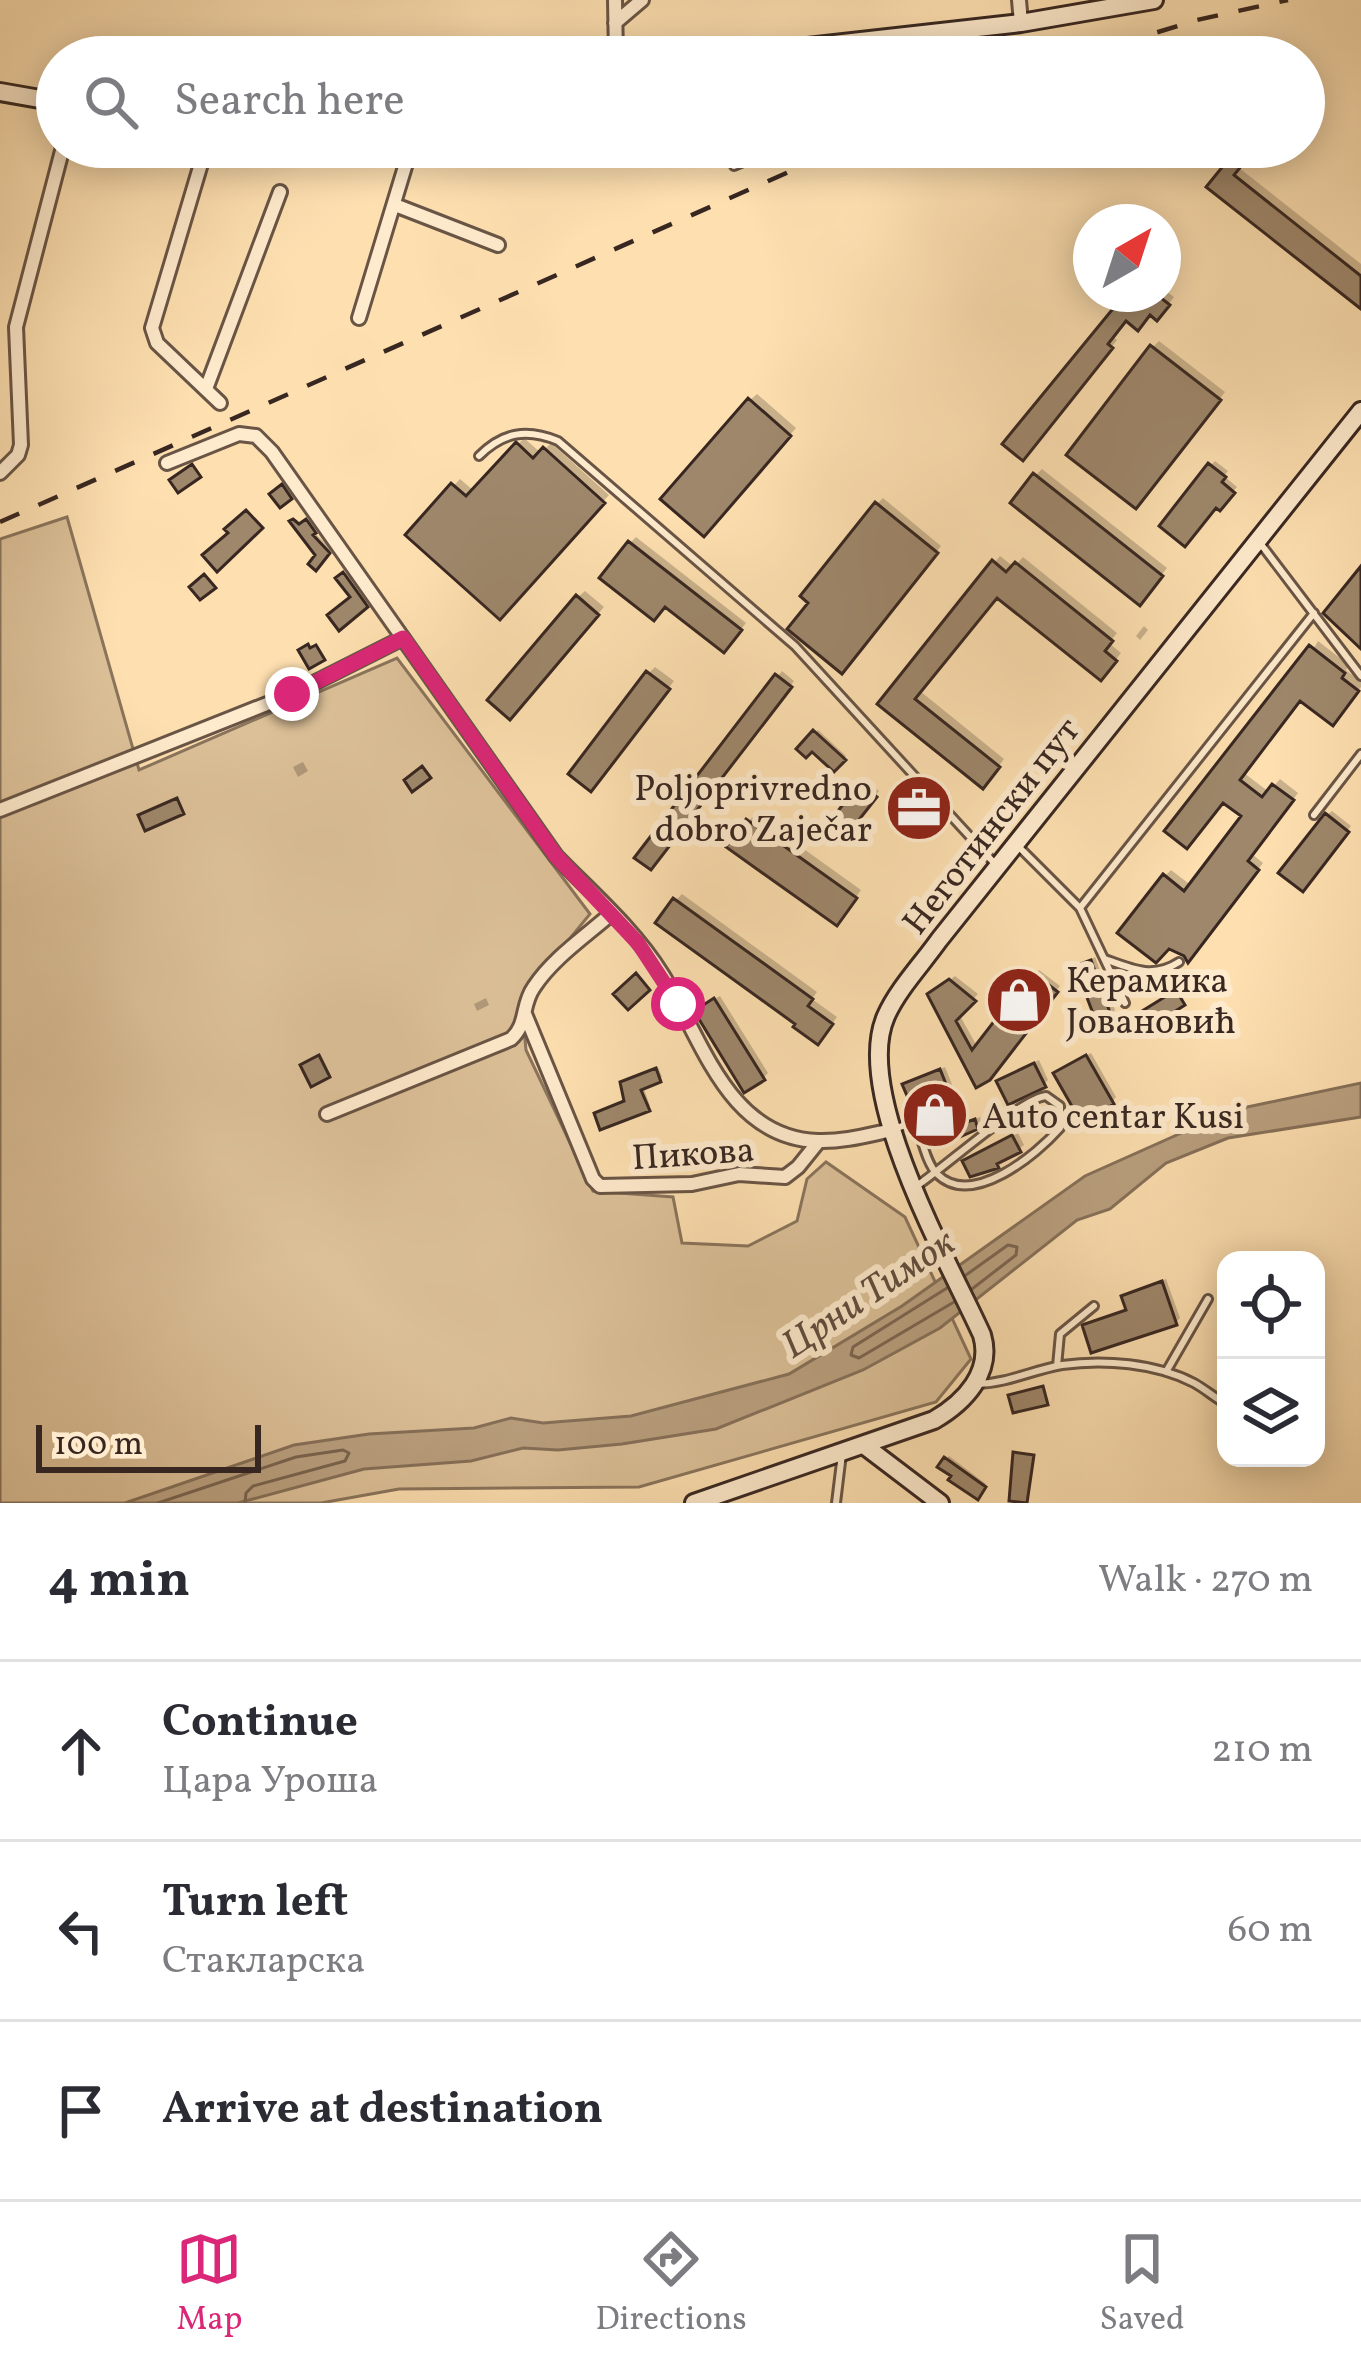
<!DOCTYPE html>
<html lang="en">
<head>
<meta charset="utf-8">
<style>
  :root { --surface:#fff; --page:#f2f2f3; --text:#2b2b33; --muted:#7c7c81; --line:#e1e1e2; --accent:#db2777 }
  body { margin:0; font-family:Vollkorn,serif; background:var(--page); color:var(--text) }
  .controls { position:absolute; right:36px; bottom:36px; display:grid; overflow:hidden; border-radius:24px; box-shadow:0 6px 30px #0003 }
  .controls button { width:108px; height:108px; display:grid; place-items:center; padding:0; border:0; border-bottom:3px solid var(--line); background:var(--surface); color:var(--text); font:60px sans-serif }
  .compass { position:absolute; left:1073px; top:204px; width:108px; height:108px; border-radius:50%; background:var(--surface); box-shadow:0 6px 30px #0003; rotate:39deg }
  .scale { position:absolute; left:36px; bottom:30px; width:225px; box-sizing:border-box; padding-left:12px; border:6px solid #382721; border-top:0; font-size:33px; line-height:42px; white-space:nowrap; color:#382721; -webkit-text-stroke:9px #feeacc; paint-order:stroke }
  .stop { position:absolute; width:36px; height:36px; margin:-27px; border:9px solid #db2777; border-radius:50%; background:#fff }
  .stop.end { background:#db2777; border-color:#fff; box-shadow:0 3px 12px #0008 }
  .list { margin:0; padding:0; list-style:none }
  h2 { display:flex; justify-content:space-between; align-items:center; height:156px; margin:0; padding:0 48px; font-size:51px }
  h2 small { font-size:39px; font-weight:400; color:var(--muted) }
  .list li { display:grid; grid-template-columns:78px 1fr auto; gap:36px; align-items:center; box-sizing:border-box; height:180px; padding:0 48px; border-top:3px solid var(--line) }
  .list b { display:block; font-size:45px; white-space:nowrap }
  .list p { margin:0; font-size:39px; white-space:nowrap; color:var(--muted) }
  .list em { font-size:39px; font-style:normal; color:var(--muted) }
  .icon { flex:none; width:66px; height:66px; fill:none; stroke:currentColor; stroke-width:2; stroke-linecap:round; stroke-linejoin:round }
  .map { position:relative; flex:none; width:1361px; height:1503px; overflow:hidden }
  .search { position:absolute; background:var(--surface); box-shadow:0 6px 30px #0003; left:36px; right:36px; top:36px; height:132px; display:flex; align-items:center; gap:30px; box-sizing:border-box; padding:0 42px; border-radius:66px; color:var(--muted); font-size:45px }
  .sheet { height:696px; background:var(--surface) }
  nav { display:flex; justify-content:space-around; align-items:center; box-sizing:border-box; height:168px; border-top:3px solid var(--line); background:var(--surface); font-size:33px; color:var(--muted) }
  nav a { display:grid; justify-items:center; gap:6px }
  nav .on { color:var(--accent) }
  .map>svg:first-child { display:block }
  .green { fill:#dcc098; stroke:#8a745c; stroke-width:3 }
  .water { fill:#baa07f; stroke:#867059; stroke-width:3 }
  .shadow { fill:#0003 }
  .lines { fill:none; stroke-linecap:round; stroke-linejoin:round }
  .shore { stroke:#796450; stroke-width:3 }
  .building { fill:#9e876b; stroke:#382721; stroke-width:3 }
  .lane-casing { stroke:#695545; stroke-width:12 }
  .street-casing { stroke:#695545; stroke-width:18 }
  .secondary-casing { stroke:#382721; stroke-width:22 }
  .lane { stroke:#feeacc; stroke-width:6 }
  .street { stroke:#feeacc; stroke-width:12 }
  .secondary { stroke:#feeacc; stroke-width:16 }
  .rail { stroke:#382721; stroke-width:4.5; stroke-dasharray:21 21; stroke-linecap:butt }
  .route { stroke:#db2777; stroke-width:15 }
  .labels { text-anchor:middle; stroke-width:12; stroke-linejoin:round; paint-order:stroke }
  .poi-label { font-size:36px; fill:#382721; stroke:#feeacc; text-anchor:start }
  .street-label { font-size:36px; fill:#382721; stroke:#feeacc }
  .water-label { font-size:39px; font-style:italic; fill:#5f4b3d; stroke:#feeacc }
</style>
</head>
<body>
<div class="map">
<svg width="1361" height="1503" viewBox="0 0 1361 1503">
  <rect width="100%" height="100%" fill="#fddfb0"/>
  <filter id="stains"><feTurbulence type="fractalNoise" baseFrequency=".00167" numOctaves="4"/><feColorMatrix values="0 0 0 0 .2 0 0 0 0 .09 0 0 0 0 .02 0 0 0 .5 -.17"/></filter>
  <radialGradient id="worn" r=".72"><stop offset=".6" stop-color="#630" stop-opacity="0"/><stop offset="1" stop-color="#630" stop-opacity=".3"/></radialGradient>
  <path class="green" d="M67,517L139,770L397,658L590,914L521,998L526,1050L593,1191L673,1197L682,1243L748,1246L797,1221L807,1179L826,1162L905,1217L971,1359L936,1402L639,1487L399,1489L321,1503H0V539Z"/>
  <path class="water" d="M1361,1083V1117L1228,1138L1166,1163L1110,1209L1077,1220L940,1328L863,1370L716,1429L622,1444L558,1450L523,1448L471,1461L364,1469L238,1503H125L294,1445L369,1434L474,1428L511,1418L543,1423L631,1416L789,1374L902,1306L1085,1176L1233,1110Z"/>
  <path class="shadow" d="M1243,147L1251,151L1238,167L1361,264V306L1210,187Z
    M1163,289L1174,297L1163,311L1127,318L1112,336L1117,340L1028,451L1128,294H1163Z
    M1159,341L1225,392L1143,499L1153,347Z
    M757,394L796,428L710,526L750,400Z
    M524,438L541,453L551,443L609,495L500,616L409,534L460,479L474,491Z
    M1215,461L1228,471L1224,476L1237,487L1220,507L1211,465Z
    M1042,469L1167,568L1146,595L1036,475Z
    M883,498L941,546L848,664L877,504Z
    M297,518L304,524L310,519L316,528L313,531L331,549L316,567L318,555L296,525L313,531Z
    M636,537L746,623L730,643L630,543Z
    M1000,556L1014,567L1023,557L1117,633L1109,643L1121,653L1107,671L997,595L920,691L1004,759L989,779L881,703Z
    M347,572L368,602L340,626L354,597L339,578Z
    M585,591L604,607L516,709L578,597Z
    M1144,626L1148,630L1140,640L1136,636Z
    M1318,641L1349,665L1346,670L1361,682V687L1339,716L1301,698L1244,773L1269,792L1280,779L1298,793L1252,854L1263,863L1194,953L1165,876L1171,870L1192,886L1245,816L1224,799Z
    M655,667L674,681L598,782L649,673Z
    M782,671L794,681L655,862L638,857Z
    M818,730L846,756L834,768L812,747L800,749Z
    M303,762L308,771L298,777L293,767Z
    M866,781L879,791L847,831L862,785Z
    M1332,811L1351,826L1307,883L1327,815Z
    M755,814L861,890L843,916L730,846Z
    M682,894L817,992L812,999L837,1017L824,1035L800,1024L676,900Z
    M1095,957L1115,1010L1111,1015L1079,967Z
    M1039,970L1060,986L988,1078L936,990L955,976L978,994L959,1014L978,1048Z
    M720,996L768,1073L763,1078L702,1006Z
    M486,998L489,1005L477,1011L474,1004Z
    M1091,1053L1116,1097L1112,1102L1061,1069Z
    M1039,1060L1048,1080L1044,1084L1005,1077Z
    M658,1067L662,1077L643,1086L650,1106L627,1100L626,1080Z
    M945,1067L967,1122L980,1117L981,1121L941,1142L923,1097L906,1085Z
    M1018,1133L1024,1145L997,1165L967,1161Z
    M1166,1279L1180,1318L1176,1322L1088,1325L1128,1309L1124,1296L1128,1292Z
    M949,1456L986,1484L978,1496L941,1466Z"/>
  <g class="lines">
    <path class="shore" d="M966,1275L1008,1245L1017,1247L1016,1255L972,1289
      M947,1288L853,1347L851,1355L859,1358L954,1302
      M158,1503L296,1457L343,1450L349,1453L345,1461L253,1486L246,1493L245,1503"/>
  </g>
  <path class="building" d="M1236,150L1247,159L1234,175L1361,276V309L1206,187Z
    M1125,294H1156L1170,305L1157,321L1150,315L1138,331L1126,321L1108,344L1113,348L1023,461L1002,444Z
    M1150,345L1221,400L1136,509L1066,455Z
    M748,398L791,436L704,537L660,499Z
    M516,442L533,458L543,447L605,503L500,620L405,535L451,483L466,496Z
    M1208,463L1226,477L1222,482L1235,493L1220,511L1216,508L1185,547L1159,526Z
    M192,464L201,477L178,493L169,480Z
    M1033,473L1163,576L1140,606L1010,503Z
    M282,484L292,499L280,508L269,494Z
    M875,502L938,553L842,674L787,629L808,603L800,596Z
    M246,510L263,528L217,572L202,555L228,533L224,529Z
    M293,519L299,524L306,519L316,533L313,535L330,553L316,571L308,564L315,555L289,521Z
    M628,541L742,630L724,653L665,607L654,621L599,578Z
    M992,560L1006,572L1015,562L1113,641L1105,651L1117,661L1101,681L997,598L915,699L1000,767L983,789L877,704Z
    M1361,566V649L1323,613Z
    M343,572L368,607L339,631L327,615L350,597L335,578Z
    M204,574L216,588L200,600L189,587Z
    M576,595L599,615L510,720L487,700Z
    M308,644L310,648L316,645L325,660L309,669L298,650Z
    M1309,645L1345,673L1342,678L1359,691L1333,726L1300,701L1240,780L1262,797L1272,784L1294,800L1248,861L1259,870L1188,963L1184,956L1169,949L1156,963L1117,933L1163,874L1184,891L1241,816L1223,803L1187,849L1164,831Z
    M646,671L670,689L591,792L568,774Z
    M775,674L792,687L651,870L634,858Z
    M813,730L846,760L834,772L812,752L806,758L796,749Z
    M422,766L431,778L412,792L404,780Z
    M860,783L877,797L843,840L826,826Z
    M177,798L184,814L145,831L138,815Z
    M1325,813L1349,832L1303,892L1278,873Z
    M746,819L857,898L837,926L726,847Z
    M673,898L813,999L808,1006L833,1024L818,1045L793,1027L795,1024L655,923Z
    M1091,960L1112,1018L1097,1024L1075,966Z
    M1032,972L1058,992L990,1080L976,1088L927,994L949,979L976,1001L956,1021L972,1050Z
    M636,973L650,990L628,1010L613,994Z
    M1176,990L1185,1005L1144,1031L1134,1016Z
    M714,998L765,1080L744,1093L694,1011Z
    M319,1055L330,1077L311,1087L300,1065Z
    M1086,1055L1114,1104L1081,1122L1053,1073Z
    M1034,1063L1046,1087L1008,1105L996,1081Z
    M656,1068L661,1082L641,1090L650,1111L600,1130L594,1113L624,1101L620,1082Z
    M940,1069L962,1124L975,1119L978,1129L939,1146L921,1101L911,1105L902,1084Z
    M1012,1135L1021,1152L997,1164L999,1168L970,1177L962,1161Z
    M1162,1281L1177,1325L1091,1353L1082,1325L1126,1310L1121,1296Z
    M1043,1386L1048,1405L1013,1413L1008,1395Z
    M1013,1452L1034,1455L1027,1503L1009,1501Z
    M944,1457L986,1487L978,1500L948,1480L951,1476L937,1467Z"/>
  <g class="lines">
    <g class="lane-casing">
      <path id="lane" d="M734,166L779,147
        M479,456C503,432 527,428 558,441L795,646L996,865
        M1260,543L1361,676
        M1314,815L1361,754
        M1017,845L1080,908L1125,1003
        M1080,908L1314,613
        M1105,959C1132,969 1153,979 1179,962
        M892,1130L915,1121C921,1136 926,1163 937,1174C972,1209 1037,1154 1060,1128V1106L1046,1096C1022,1098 945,1167 918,1185
        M1057,1366L1060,1334L1094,1306
        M1166,1372L1208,1299
        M978,1384C1008,1383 1033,1370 1062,1365C1103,1359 1156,1363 1194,1383C1205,1389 1215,1398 1226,1404
        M836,1503L842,1454"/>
    </g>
    <g class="street-casing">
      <path id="street" d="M615,0L616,57
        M1019,0L1021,23
        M615,23L642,0
        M206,147L152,328L157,343L220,403
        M395,205L498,245
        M359,318L411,147
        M206,389L280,192
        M167,463L239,434L256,436L272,452L556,856C592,893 634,929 662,974C702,1038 727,1138 818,1141C843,1142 868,1135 892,1130
        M0,473L18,455L21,445L16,327L63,147
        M0,810L292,694L403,638
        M525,1014L593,1179L600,1186L692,1184L739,1174L785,1177L798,1167L819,1141
        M327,1114L511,1039C528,1024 521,1005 534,987C553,958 586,936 612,913"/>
    </g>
    <g class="secondary-casing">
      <path id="secondary" d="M719,57L1021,23L1154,0
        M0,92L57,102
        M865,1446L940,1503
        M694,1503L934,1420C965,1402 993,1372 982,1335C948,1260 852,1093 886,1016C898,989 922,964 939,940L1361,411"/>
    </g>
    <use href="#lane" class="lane"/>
    <use href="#street" class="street"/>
    <use href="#secondary" class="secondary"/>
    <path class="rail" d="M1077,57L1197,20L1288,0
      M0,522L845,147"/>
  </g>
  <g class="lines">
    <path class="route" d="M292,694L403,638L556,856L638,943L678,1004"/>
  </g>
  <defs>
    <g id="office-disc" transform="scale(3.45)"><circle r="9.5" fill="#8f2418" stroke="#feeacc"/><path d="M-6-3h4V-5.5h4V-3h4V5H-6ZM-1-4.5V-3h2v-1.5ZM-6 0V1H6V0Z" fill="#fff"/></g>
    <g id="shop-disc" transform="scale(3.45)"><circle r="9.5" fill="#8f2418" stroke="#feeacc"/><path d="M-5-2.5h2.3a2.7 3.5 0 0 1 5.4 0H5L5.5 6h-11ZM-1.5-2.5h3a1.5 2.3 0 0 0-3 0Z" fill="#fff"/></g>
  </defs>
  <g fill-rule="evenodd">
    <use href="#office-disc" x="919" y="808"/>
    <use href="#shop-disc" x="1019" y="1000"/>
    <use href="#shop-disc" x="935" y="1115"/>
  </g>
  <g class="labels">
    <g class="poi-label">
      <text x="872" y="800" text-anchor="end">Poljoprivredno<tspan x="872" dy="41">dobro Zaječar</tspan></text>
      <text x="1066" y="992">Керамика<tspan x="1066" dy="41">Јовановић</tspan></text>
      <text x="982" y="1128">Auto centar Kusi</text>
    </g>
    <g class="street-label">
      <text transform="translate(990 825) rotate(-52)" y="13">Неготински пут</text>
      <text transform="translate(693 1152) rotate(-4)" y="13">Пикова</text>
    </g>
    <g class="water-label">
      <text transform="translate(867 1292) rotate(-34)" y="14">Црни Тимок</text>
    </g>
  </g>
  <rect width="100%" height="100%" filter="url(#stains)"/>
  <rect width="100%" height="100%" fill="url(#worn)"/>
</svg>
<div class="controls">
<button><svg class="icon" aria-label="locate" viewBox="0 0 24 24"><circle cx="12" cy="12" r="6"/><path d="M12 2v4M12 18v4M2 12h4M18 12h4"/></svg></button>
<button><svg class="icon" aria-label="layers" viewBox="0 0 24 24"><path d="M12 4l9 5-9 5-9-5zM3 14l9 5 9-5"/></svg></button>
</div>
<svg class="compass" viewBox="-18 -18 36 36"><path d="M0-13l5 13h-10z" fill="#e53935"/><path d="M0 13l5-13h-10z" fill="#7c7c81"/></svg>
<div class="scale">100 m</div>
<div class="stop" style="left:678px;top:1004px"></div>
<div class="stop end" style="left:292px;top:694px"></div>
<div class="search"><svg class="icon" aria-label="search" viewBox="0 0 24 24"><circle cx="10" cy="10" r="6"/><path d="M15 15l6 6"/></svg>Search here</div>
</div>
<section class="sheet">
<h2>4 min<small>Walk · 270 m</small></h2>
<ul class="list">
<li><svg class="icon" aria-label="ahead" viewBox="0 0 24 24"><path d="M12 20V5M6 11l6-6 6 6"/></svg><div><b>Continue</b><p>Цара Уроша</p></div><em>210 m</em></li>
<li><svg class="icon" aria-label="left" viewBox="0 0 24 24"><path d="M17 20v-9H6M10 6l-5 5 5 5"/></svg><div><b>Turn left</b><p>Стакларска</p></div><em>60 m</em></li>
<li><svg class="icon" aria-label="arrive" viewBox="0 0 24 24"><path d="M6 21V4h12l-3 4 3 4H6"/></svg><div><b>Arrive at destination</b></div></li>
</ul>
</section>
<nav>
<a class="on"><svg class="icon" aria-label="map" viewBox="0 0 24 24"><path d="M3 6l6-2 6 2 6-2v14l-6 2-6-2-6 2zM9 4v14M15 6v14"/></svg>Map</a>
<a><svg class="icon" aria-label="directions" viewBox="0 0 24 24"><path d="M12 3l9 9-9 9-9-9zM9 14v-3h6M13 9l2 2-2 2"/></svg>Directions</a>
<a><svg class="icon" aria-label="saved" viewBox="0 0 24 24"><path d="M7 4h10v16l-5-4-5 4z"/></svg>Saved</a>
</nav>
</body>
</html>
